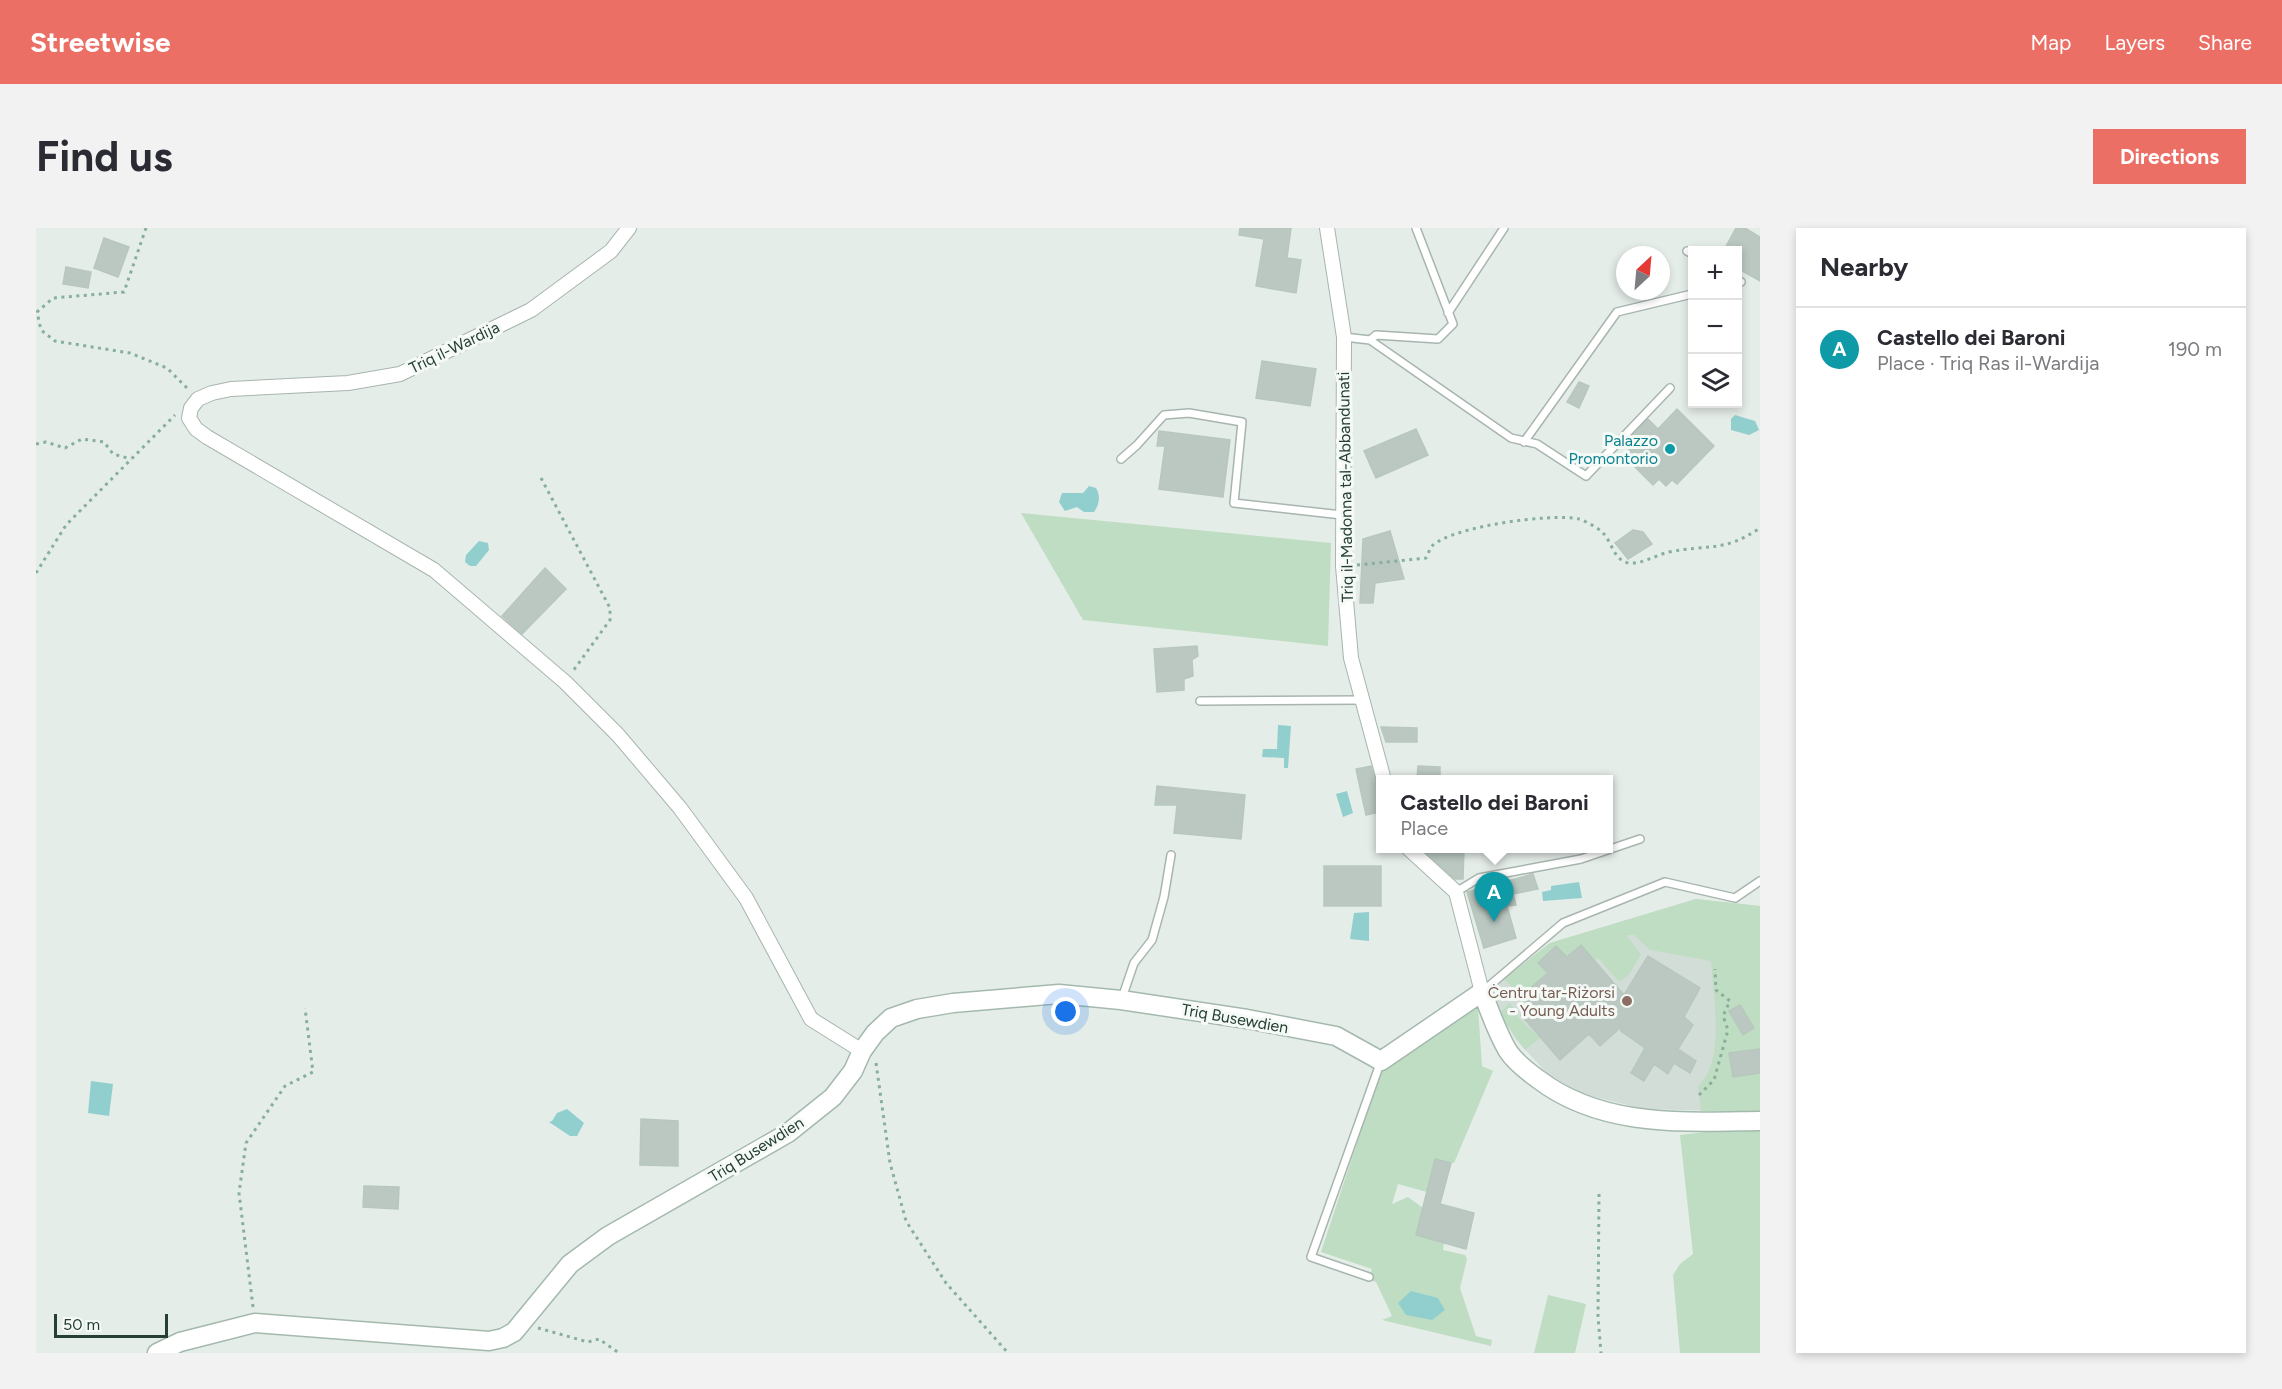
<!DOCTYPE html>
<html lang="en">
<head>
<meta charset="utf-8">
<style>
  :root { --surface:#fff; --page:#f2f2f3; --text:#2b2b33; --muted:#7c7c81; --line:#e1e1e2; --accent:#eb6f65 }
  body { margin:0; font-family:Figtree,sans-serif; background:var(--page); color:var(--text) }
  .controls { position:absolute; right:18px; top:18px; display:grid; overflow:hidden; border-radius:0px; box-shadow:0 3px 9px #0003 }
  .controls button { width:54px; height:54px; display:grid; place-items:center; padding:0; border:0; border-bottom:2px solid var(--line); background:var(--surface); color:var(--text); font:30px sans-serif }
  .compass { position:absolute; left:1580px; top:18px; width:54px; height:54px; border-radius:50%; background:var(--surface); box-shadow:0 3px 9px #0003; rotate:26deg }
  .scale { position:absolute; left:18px; bottom:15px; width:114px; box-sizing:border-box; padding-left:6px; border:3px solid #253f33; border-top:0; font-size:16px; line-height:21px; white-space:nowrap; color:#253f33; -webkit-text-stroke:4px #f5faf7; paint-order:stroke }
  .you { position:absolute; left:1030px; top:784px; width:21px; height:21px; margin:-15px; border:4px solid #fff; border-radius:50%; background:#1a73e8; box-shadow:0 0 0 9px #1a73e833 }
  .badge { display:grid; place-items:center; width:39px; height:39px; border-radius:50%; background:var(--accent); color:#fff; font-size:20px; font-weight:700 }
  .pin { position:absolute; translate:-50% -50px; filter:drop-shadow(0 2px 3px #0008) }
  .pin::after { content:''; position:absolute; top:32px; width:21px; height:18px; background:inherit; clip-path:polygon(0 0,100% 0,50% 100%) }
  .popup { position:absolute; left:1340px; top:547px; width:237px; height:78px; box-sizing:border-box; display:grid; place-content:center; border-radius:0px; background:var(--surface); filter:drop-shadow(0 2px 4px #0005); font-size:20px; white-space:nowrap; color:var(--muted) }
  .popup b { font-size:22px; color:var(--text) }
  .popup::after { content:''; position:absolute; left:50%; top:100%; margin-left:-12px; border:12px solid transparent; border-top-color:var(--surface) }
  .list { margin:0; padding:0; list-style:none }
  h2 { display:flex; justify-content:space-between; align-items:center; height:78px; margin:0; padding:0 24px; font-size:26px }
  h2 small { font-size:20px; font-weight:400; color:var(--muted) }
  .list li { display:grid; grid-template-columns:39px 1fr auto; gap:18px; align-items:center; box-sizing:border-box; height:84px; padding:0 24px; border-top:2px solid var(--line) }
  .list b { display:block; font-size:22px; white-space:nowrap }
  .list p { margin:0; font-size:20px; white-space:nowrap; color:var(--muted) }
  .list em { font-size:20px; font-style:normal; color:var(--muted) }
  .icon { flex:none; width:33px; height:33px; fill:none; stroke:currentColor; stroke-width:2; stroke-linecap:round; stroke-linejoin:round }
  .map { position:relative; flex:none; width:1724px; height:1125px; overflow:hidden; border-radius:0px }
  header { display:flex; align-items:center; gap:36px; box-sizing:border-box; height:84px; padding:0 30px; background:var(--accent); color:#fff }
  header strong { font-size:28px }
  nav { display:flex; gap:33px; margin-inline-start:auto; font-size:21px }
  .intro { display:flex; align-items:center; justify-content:space-between; box-sizing:border-box; height:144px; padding:0 36px }
  h1 { margin:0; font-size:42px }
  .button { padding:15px 27px; border-radius:0px; background:var(--accent); color:#fff; font-size:21px; font-weight:700 }
  main { display:flex; gap:36px; padding:0 36px }
  aside { flex:1; background:var(--surface); border-radius:0px; box-shadow:0 3px 9px #0003 }
  .map>svg:first-child { display:block }
  .built { fill:#d3ddd7 }
  .green { fill:#bfddc2 }
  .water { fill:#90cfce }
  .building { fill:#bac8c1; stroke:#b7c7be; stroke-width:1.5 }
  .lines { fill:none; stroke-linecap:round; stroke-linejoin:round }
  .lane-casing { stroke:#a8b5ae; stroke-width:10 }
  .street-casing { stroke:#a8b5ae; stroke-width:16 }
  .secondary-casing { stroke:#a4b9ae; stroke-width:21 }
  .path { stroke:#87af9c; stroke-width:3; stroke-dasharray:3 4.5; stroke-linecap:butt }
  .lane { stroke:#fff; stroke-width:7 }
  .street { stroke:#fff; stroke-width:14 }
  .secondary { stroke:#fff; stroke-width:18 }
  .culture-dot { fill:#0f9aa8; stroke:#f5faf7; stroke-width:2 }
  .education-dot { fill:#8d6e63; stroke:#f5faf7; stroke-width:2 }
  .labels { text-anchor:middle; stroke-width:6; stroke-linejoin:round; paint-order:stroke }
  .street-label { font-size:16px; fill:#253f33; stroke:#f5faf7 }
  .culture-label { font-size:16px; fill:#0d838f; stroke:#f5faf7; text-anchor:end }
  .education-label { font-size:16px; fill:#785e54; stroke:#f5faf7; text-anchor:end }
</style>
</head>
<body>
<header>
<strong>Streetwise</strong>
<nav><a>Map</a><a>Layers</a><a>Share</a></nav>
</header>
<div class="intro"><h1>Find us</h1><a class="button">Directions</a></div>
<main>
<div class="map">
<svg width="1724" height="1125" viewBox="0 0 1724 1125">
  <rect width="100%" height="100%" fill="#e5ede8"/>
  <path class="built" d="M1660,671L1724,678V884L1607,881L1547,866L1512,846L1480,812L1462,783L1455,763L1468,751L1514,715Z"/>
  <path class="green" d="M985,285L1295,315L1292,418L1047,392Z
    M1660,671L1724,678V884L1665,883L1662,858C1690,833 1677,767 1675,733L1614,722L1598,707H1590L1605,726L1593,747L1583,754L1562,730L1559,733L1545,717L1485,768L1468,751L1514,715Z
    M1473,775L1482,785V789L1504,810L1489,822L1463,786Z
    M1434,777L1442,779L1446,838L1457,843L1418,935L1399,931L1391,964L1362,956L1356,976L1372,969L1387,980L1380,1007L1408,1015L1407,1022L1429,1027L1431,1031L1424,1060L1440,1108L1456,1112L1455,1118L1346,1092L1356,1088L1340,1054L1333,1052L1336,1041L1285,1024L1347,836Z
    M1677,903H1724V1125H1644L1637,1047L1644,1036L1657,1026L1644,907Z
    M1512,1067L1550,1076L1539,1125H1498Z"/>
  <path class="water" d="M1699,187L1719,193L1723,202L1713,207L1695,202V191Z
    M1053,258L1060,260C1065,268 1063,277 1058,284H1048L1041,279L1029,283L1023,274L1026,265H1047Z
    M443,313L452,315L453,322L440,338H434L429,334L430,327Z
    M1242,497L1255,498L1252,540H1248V530L1226,529L1227,521H1241Z
    M1311,563L1317,585L1307,589L1300,566Z
    M1543,654L1546,670L1507,673L1506,664L1515,662V658Z
    M1333,684V713L1314,711L1318,685Z
    M55,853L77,856L73,888L52,885Z
    M531,881L548,895L541,908H534L513,894L516,893L521,885Z
    M1375,1063L1402,1070L1409,1082L1396,1092L1370,1087L1362,1075Z"/>
  <path class="building" d="M1204,0H1255L1251,30L1265,32L1260,65L1220,58L1228,11L1203,7Z
    M1700,0H1709L1724,9V53L1701,40V22H1688Z
    M68,10L93,19L82,49L58,40Z
    M30,39L55,44L52,60L27,56Z
    M1226,133L1280,141L1274,178L1220,170Z
    M1543,154L1553,158L1543,180L1531,174Z
    M1641,181L1678,218L1641,256L1636,252L1630,258L1623,251L1617,257L1589,229L1595,223L1588,216L1612,191L1622,201Z
    M1380,201L1392,227L1340,250L1328,223Z
    M1123,203L1194,212L1187,269L1123,261L1129,218H1121Z
    M1597,302L1607,304L1616,316L1592,331L1579,315Z
    M1354,303L1368,351L1339,355L1337,375H1324L1327,311Z
    M509,340L530,361L486,406L466,388Z
    M1161,418L1162,428L1156,432L1157,448L1148,451V462L1121,464L1118,421Z
    M1345,499L1381,500V514H1350Z
    M1335,538L1344,566V584L1330,587L1320,541Z
    M1382,538L1404,539V552H1381Z
    M1121,558L1209,567L1205,611L1138,605L1141,577H1119Z
    M1386,621H1428L1427,651H1419Z
    M1288,638H1345V678H1288Z
    M1497,646L1502,661L1477,666L1480,677L1471,678L1480,710L1448,720L1431,664Z
    M1545,717L1588,767L1612,728L1664,760L1648,789L1657,797L1642,821L1660,833L1654,845L1638,835L1632,846L1618,836L1608,853L1595,845L1609,820L1585,803V799L1564,818L1553,806L1524,832L1485,787L1495,779L1485,768L1512,745L1502,735L1520,718L1531,729Z
    M1704,777L1718,800L1707,807L1693,783Z
    M1724,821V845L1697,849L1693,825Z
    M605,891L642,893V938L604,937Z
    M1399,931L1415,935L1404,976L1438,985L1430,1021L1380,1007Z
    M328,958L363,959L362,981L327,979Z"/>
  <g class="lines">
    <g class="lane-casing">
      <path id="lane" d="M1651,23L1656,26
        M1702,52L1705,54L1702,55
        M1412,85L1468,0
        M1308,109L1334,112L1475,210L1501,216L1550,248L1634,160
        M1334,112L1340,107L1402,111L1417,96L1380,0
        M1488,214L1581,84L1656,66
        M1085,231L1101,217L1128,187L1153,185L1206,194L1198,275L1306,287
        M1164,473L1326,472
        M1420,664L1443,650L1545,631L1604,611
        M1446,764L1527,695L1629,654L1699,670L1724,653
        M1086,770L1098,735L1116,712L1128,669L1135,627
        M1333,1049L1275,1029L1345,833"/>
    </g>
    <g class="street-casing">
      <path id="street" d="M593,0L575,23L495,82L364,146L312,155L195,161L176,165L162,171L155,180L153,190L160,201L171,209L398,342L529,454L582,507L644,580L710,670L775,791L826,823
        M1291,0L1308,109L1307,338L1315,430L1348,552
        M1372,620L1420,664L1446,764"/>
    </g>
    <g class="secondary-casing">
      <path id="secondary" d="M121,1125L144,1114L219,1095L453,1113L467,1110L478,1104L534,1036L572,1008L752,905L797,869L817,843L826,823L839,805L855,790L881,781L917,775L1023,766L1085,772L1211,791L1300,808L1345,833L1446,764C1454,783 1461,805 1472,823C1479,834 1491,843 1502,851C1566,900 1648,894 1724,893"/>
    </g>
    <path class="path" d="M110,0L88,64L17,70L1,84L5,102L19,113L94,125L131,140L153,162
      M0,216L10,214L29,220L46,211L68,214L77,226L95,231
      M505,250L574,380V392L537,443
      M1321,337L1390,330C1392,326 1394,320 1396,318C1417,298 1516,285 1543,291C1549,293 1563,300 1567,305C1576,314 1578,333 1593,335C1607,336 1620,327 1633,324C1671,316 1687,325 1724,300
      M0,345L30,297L139,187
      M840,835L854,935L870,993L910,1055L972,1125
      M1663,867L1678,852L1692,802L1687,788L1694,773L1680,762L1679,741
      M1563,966L1562,1088L1565,1125
      M217,1079L203,965L210,915L249,858L277,844L269,780
      M502,1100L552,1114L563,1111L583,1125"/>
    <use href="#lane" class="lane"/>
    <use href="#street" class="street"/>
    <use href="#secondary" class="secondary"/>
  </g>
  <circle class="culture-dot" cx="1634" cy="221" r="6"/>
  <circle class="education-dot" cx="1591" cy="773" r="6"/>
  <g class="labels">
    <g class="street-label">
      <text transform="translate(418 119) rotate(-26)" y="6">Triq il-Wardija</text>
      <text transform="translate(1309 259) rotate(-91)" y="6">Triq il-Madonna tal-Abbandunati</text>
      <text transform="translate(1199 790) rotate(10)" y="6">Triq Busewdien</text>
      <text transform="translate(720 921) rotate(-32)" y="6">Triq Busewdien</text>
    </g>
    <g class="culture-label">
      <text x="1622" y="218">Palazzo<tspan x="1622" dy="18">Promontorio</tspan></text>
    </g>
    <g class="education-label">
      <text x="1579" y="770">Ċentru tar-Riżorsi<tspan x="1579" dy="18">- Young Adults</tspan></text>
    </g>
  </g>
</svg>
<div class="controls">
<button>+</button>
<button>−</button>
<button><svg class="icon" aria-label="layers" viewBox="0 0 24 24"><path d="M12 4l9 5-9 5-9-5zM3 14l9 5 9-5"/></svg></button>
</div>
<svg class="compass" viewBox="-18 -18 36 36"><path d="M0-13l5 13h-10z" fill="#e53935"/><path d="M0 13l5-13h-10z" fill="#7c7c81"/></svg>
<div class="scale">50 m</div>
<div class="you"></div>
<div class="pin badge" style="left:1458px;top:694px;background:#0f9aa8">A</div>
<div class="popup"><b>Castello dei Baroni</b>Place</div>
</div>
<aside>
<h2>Nearby<small></small></h2>
<ul class="list">
<li><span class="badge" style="background:#0f9aa8">A</span><div><b>Castello dei Baroni</b><p>Place · Triq Ras il-Wardija</p></div><em>190 m</em></li>
</ul>
</aside>
</main>
</body>
</html>
